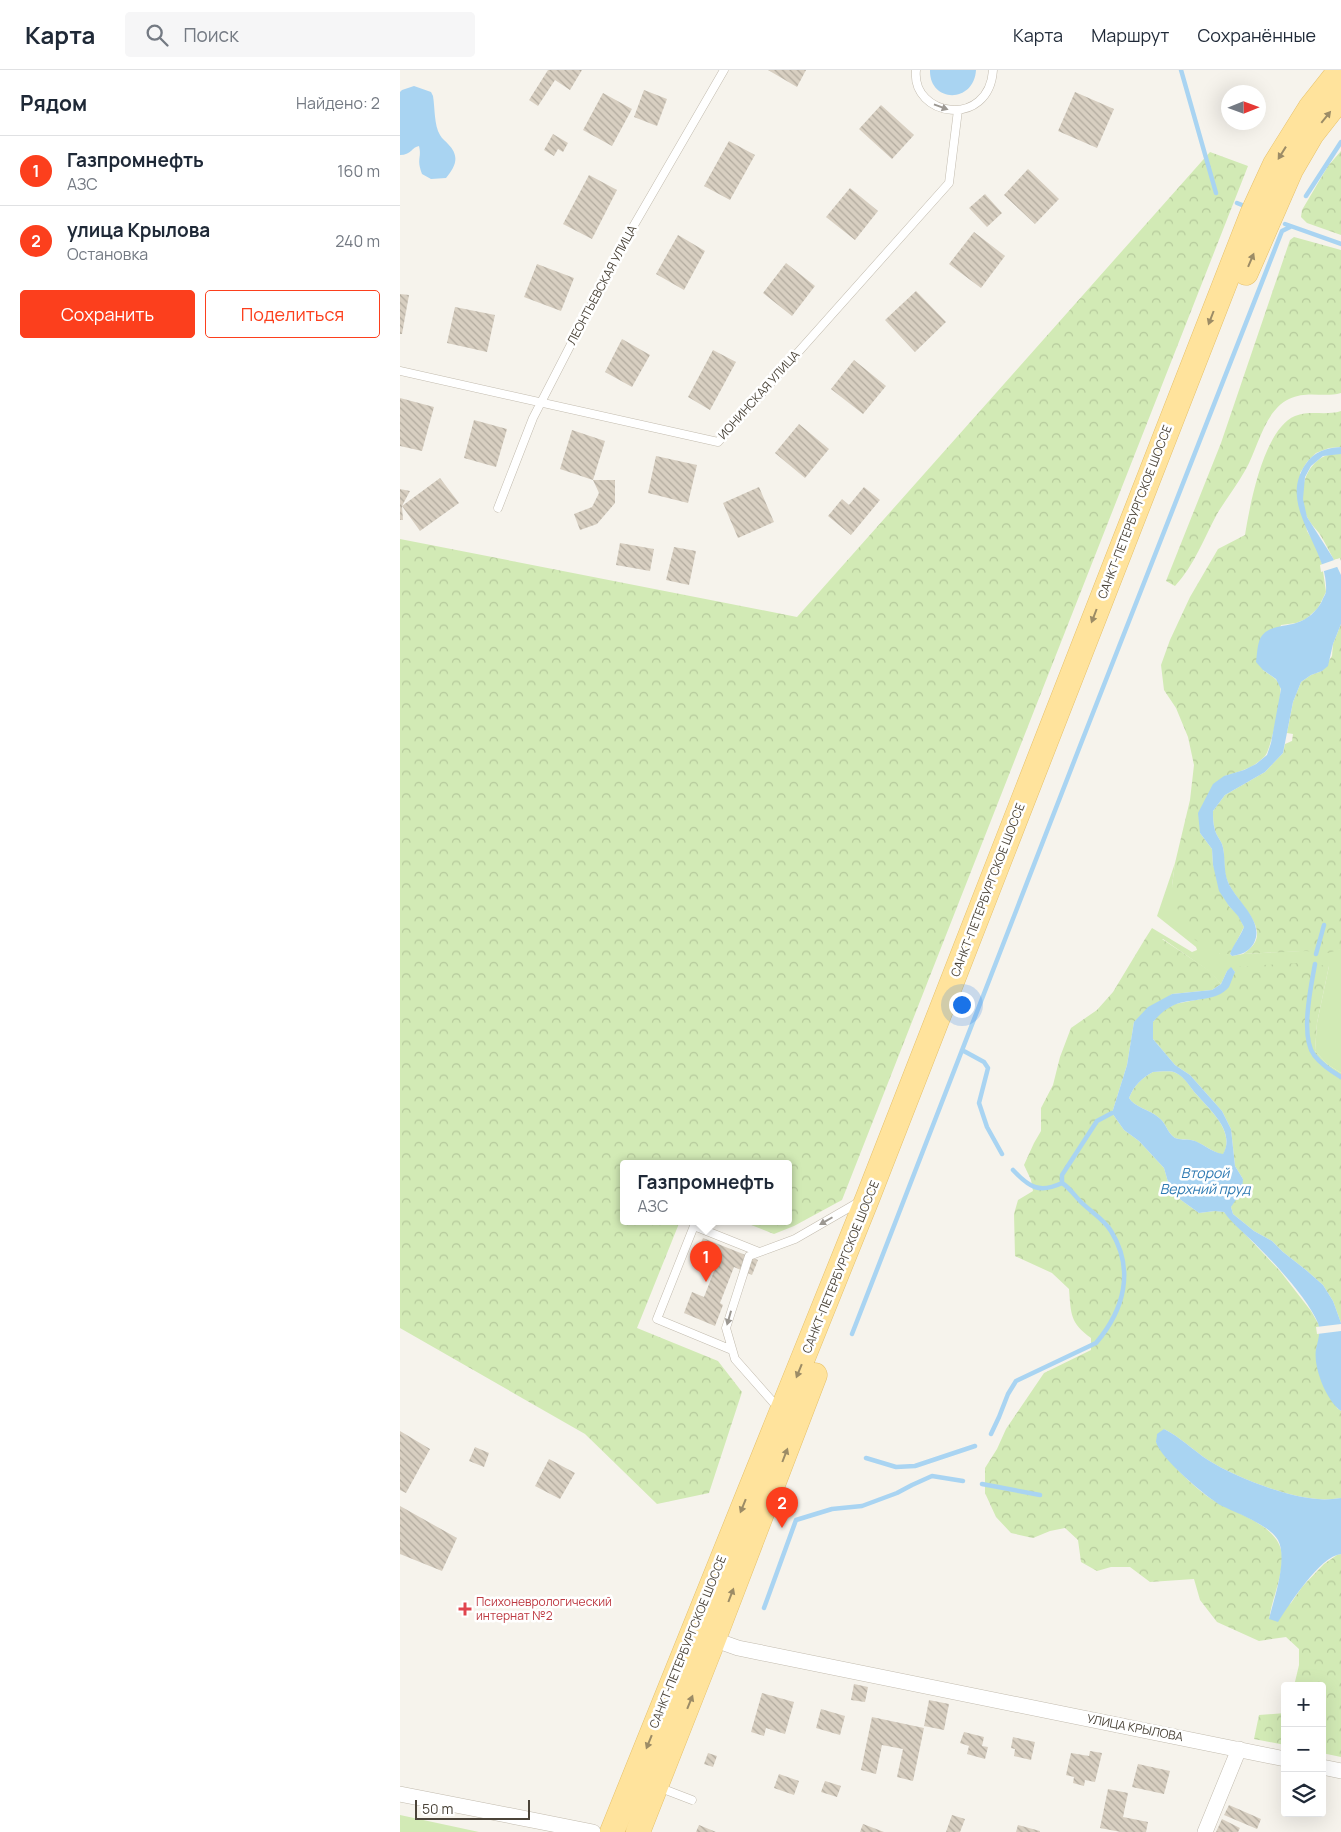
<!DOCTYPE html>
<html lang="ru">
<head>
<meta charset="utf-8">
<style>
  :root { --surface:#fff; --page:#f6f6f7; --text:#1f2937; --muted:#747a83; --line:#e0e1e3; --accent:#fc3f1d }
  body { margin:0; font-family:Manrope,sans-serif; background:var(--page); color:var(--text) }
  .controls { position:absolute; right:15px; bottom:15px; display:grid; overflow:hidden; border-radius:5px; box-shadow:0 5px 20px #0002 }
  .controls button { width:45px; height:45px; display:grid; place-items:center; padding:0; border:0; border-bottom:1px solid var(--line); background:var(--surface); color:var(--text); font:25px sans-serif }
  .compass { position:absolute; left:821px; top:15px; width:45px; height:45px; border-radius:50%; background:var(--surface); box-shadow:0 5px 20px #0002; rotate:89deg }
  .scale { position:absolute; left:15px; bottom:12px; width:115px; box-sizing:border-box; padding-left:5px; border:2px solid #4b4439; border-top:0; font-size:14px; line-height:18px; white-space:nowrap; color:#4b4439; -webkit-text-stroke:4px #fff; paint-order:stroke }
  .you { position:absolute; left:561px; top:934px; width:18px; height:18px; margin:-12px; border:4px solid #fff; border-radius:50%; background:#1a73e8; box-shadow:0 0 0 8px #1a73e833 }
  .badge { display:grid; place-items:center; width:32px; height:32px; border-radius:50%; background:var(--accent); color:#fff; font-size:16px; font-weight:700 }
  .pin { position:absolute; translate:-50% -41px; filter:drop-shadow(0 1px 2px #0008) }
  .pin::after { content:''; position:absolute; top:26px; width:18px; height:15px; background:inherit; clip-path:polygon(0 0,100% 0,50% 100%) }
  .popup { position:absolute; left:220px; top:1090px; width:172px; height:65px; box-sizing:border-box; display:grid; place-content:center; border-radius:5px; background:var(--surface); filter:drop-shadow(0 1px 4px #0005); font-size:16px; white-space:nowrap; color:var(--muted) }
  .popup b { font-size:19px; color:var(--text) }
  .popup::after { content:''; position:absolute; left:50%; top:100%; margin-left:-10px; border:10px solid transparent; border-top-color:var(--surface) }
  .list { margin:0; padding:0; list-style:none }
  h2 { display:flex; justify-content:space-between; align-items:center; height:65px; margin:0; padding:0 20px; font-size:21px }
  h2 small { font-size:16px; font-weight:400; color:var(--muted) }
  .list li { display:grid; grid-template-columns:32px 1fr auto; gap:15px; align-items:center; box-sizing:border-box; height:70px; padding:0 20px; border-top:1px solid var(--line) }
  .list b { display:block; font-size:19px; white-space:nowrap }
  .list p { margin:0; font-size:16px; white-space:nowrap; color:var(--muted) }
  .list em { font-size:16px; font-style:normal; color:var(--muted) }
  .actions { display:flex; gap:10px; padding:15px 20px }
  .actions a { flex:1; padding:11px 0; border:1px solid var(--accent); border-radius:5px; text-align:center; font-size:18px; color:var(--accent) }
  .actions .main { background:var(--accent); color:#fff }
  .icon { flex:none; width:28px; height:28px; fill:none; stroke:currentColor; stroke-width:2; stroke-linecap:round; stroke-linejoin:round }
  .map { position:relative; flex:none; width:941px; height:1762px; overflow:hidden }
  header { display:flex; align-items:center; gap:30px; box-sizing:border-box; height:70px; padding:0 25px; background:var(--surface); border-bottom:1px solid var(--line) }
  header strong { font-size:24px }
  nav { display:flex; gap:28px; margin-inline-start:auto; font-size:18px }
  .search { width:350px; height:45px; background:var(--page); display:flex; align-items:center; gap:12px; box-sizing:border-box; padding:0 18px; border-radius:5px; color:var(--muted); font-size:19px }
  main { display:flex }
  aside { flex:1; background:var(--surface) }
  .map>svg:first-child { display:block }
  .green { fill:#d2eab5 }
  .forest { fill:url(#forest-crowns) }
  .water { fill:#a9d4f2; fill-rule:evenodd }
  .pier { fill:#f6f3ec }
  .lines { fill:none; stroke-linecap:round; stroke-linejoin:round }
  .stream { stroke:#a9d4f2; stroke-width:4.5 }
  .building { fill:url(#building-back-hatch) }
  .lane-casing { stroke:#c2bbae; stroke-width:9 }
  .street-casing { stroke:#c2bbae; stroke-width:16 }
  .primary-casing { stroke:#e6c16a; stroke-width:25 }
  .lane { stroke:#fff; stroke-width:8 }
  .street { stroke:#fff; stroke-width:15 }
  .primary { stroke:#ffe39c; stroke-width:24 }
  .oneway { fill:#9c9892 }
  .oneway2 { fill:#9c8c66 }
  .health-dot { fill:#e0444e; stroke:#fff; stroke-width:2 }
  .labels { text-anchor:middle; stroke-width:5; stroke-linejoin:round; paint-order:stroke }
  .street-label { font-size:12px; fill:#4b4439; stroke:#fff }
  .health-label { font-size:12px; fill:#be3a42; stroke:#fff; text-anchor:start }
  .water-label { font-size:14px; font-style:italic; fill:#2e7ab2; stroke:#fff }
</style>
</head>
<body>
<header>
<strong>Карта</strong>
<div class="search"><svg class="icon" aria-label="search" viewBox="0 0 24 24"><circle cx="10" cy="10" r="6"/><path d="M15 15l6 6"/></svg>Поиск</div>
<nav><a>Карта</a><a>Маршрут</a><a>Сохранённые</a></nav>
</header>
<main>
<aside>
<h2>Рядом<small>Найдено: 2</small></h2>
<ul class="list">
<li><span class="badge">1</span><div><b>Газпромнефть</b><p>АЗС</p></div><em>160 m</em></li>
<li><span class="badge">2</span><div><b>улица Крылова</b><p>Остановка</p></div><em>240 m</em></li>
</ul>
<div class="actions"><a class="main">Сохранить</a><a>Поделиться</a></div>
</aside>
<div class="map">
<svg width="941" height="1762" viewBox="0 0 941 1762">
  <defs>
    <pattern id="forest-crowns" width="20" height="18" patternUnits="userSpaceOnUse" patternTransform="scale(1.25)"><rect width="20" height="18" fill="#d2eab5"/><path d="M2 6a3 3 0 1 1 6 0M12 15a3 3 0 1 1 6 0" fill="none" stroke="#b6ca9c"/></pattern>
    <pattern id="building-back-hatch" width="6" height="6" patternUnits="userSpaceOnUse" patternTransform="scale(1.25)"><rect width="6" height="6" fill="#d8cfc1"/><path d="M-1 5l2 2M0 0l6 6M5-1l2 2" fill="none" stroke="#b1aa9e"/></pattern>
  </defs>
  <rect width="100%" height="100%" fill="#f6f3ec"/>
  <path class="green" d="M775,793L772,816L820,884H830L832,886L843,884L941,879V1003L927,994L915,981L917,953L929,896H848L827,901L821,914L809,901L763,869H745L752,858L792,882L797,880L796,877L757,846Z
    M0,1745L79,1762H0Z"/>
  <path class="forest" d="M941,81V165L907,153L901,147L902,140L928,96Z
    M810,82L848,96L442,1130L394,1156L374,1164L341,1151H388V1093H224V1151H280L237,1258L318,1291L342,1322L309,1423L257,1434L185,1364L0,1258V469L397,547Z
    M894,167L941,180V323C923,328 908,320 889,329C864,341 858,378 846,399C837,415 826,429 817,444C803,470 795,494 775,516L766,511L821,373L890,170Z
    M941,341V377L929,378L916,383L907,392L900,403L907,461L916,476L922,494L926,522L918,538L906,549L896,553L881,555L863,600C869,605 877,608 880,615C883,622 871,680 865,686C854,698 839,702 825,706L800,763L812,779L813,795L829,836L838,845L844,857L830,884H820L795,870L784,854L776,835L772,816L775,793L790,730L794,695L788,667L776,638L764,620L761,595L770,570L790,527L818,479L845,465C850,434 864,359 895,346C910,340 926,346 941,341Z
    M931,384H941V491L940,488L934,490C929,481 925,472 919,463C915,458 910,453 907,447C896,424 905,390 931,384Z
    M941,554V879L928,883L906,881L843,884C878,862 838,836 828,812C822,800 826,786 822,774C820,769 816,765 815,760C813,754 813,747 813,741L825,725L865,702L883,683L885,674L892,671L893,664L887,663L893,632L901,612L911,605L922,601L932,586L933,574Z
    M745,869H762L810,901L821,914L812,920L772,924L734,952L727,995L712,1043L724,1060L739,1071L764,1098L770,1119L781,1130L799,1143L815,1141L824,1142L880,1201L911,1241L919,1255L920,1268L916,1281L937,1338L941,1341V1428C933,1429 925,1430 918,1429C886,1427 835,1407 808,1390C793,1380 780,1367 764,1359L756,1372C769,1391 785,1409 803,1423C825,1442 879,1451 882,1485C883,1506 872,1529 869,1549L891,1533L902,1517L924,1494L937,1485L941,1484V1687L922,1683V1616H894L899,1595V1579L886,1567L859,1571L817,1552L800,1530L794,1509L750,1512L730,1497H711L697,1501L681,1492L678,1470L665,1458L650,1461L633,1468L611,1463L596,1447L585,1423V1398L597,1379L606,1359L644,1303L691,1280V1268C670,1253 671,1244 669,1219L652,1203L615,1186L614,1144L618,1130L633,1121L631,1110L624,1095L634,1073L641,1061V1038L653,1015L660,987L671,958L697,940L713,922Z
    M898,893L929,896L917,953L915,981L927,994L941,1003V1253L933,1231L923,1215L906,1200L883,1182L872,1171L854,1161L833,1144L831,1137L843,1109L835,1096L831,1059L822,1041L790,1005L775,995L753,969V952L761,942L775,934L811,927L835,902L831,897Z
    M753,1002C760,1002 770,1000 776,1003C786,1007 790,1018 797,1025C810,1040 836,1062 823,1085C810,1081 801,1072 791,1070C786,1069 780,1070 775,1068C767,1063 766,1052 758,1047C750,1040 734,1037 729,1028C734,1015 742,1008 753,1002Z
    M885,1643V1675L854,1669L859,1645Z"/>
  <path class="water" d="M530,0H576C574,34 529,33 530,0Z
    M14,16L31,22L33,26C35,38 34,55 40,65C42,69 46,71 48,74C60,86 56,96 46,108L31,109L22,104C16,89 22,88 19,76C12,77 11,85 0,85V22L2,20Z
    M941,377V384L923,386L911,396L905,407L903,429L907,447L933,488L941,505V554L933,574L928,596L922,601L911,605L901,612L893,632L883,683L865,702L825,725L813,741C813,747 813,754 815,760C816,765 820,769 822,774C826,786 823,800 828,812C836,831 865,851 854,873C849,882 842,884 832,886L830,884C833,875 840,867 844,857L838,846L829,836L819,821L813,795L812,779L800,763L798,743L813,714L824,706L844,700L856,694L867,685L871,673L881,619L876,609L863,600L856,592C857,586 857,576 860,569C867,555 884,557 896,553C907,550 917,541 922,531C923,528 926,524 926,521C929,478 877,437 905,395C914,381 926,378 941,377Z
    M831,897L835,902C833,907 831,912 829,917C817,932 790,928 774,935C765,939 759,945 753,952V969L775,995L790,1005L822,1041L831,1059L835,1096L843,1109L842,1121L831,1137L833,1144L854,1161L872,1171L883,1182L906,1200L923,1215L933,1231L941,1253V1341C926,1330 913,1297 916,1279C918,1270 921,1262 918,1253C907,1227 871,1189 850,1169C841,1160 831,1152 824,1142L815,1141L799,1143L781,1130L770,1119L764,1098L739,1071L724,1060L712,1043L727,995L734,952L748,937L772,924L812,920L821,914L827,901ZM753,1002C760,1002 770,1000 776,1003C786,1008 790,1018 797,1025C810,1040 836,1062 823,1084C810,1082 802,1072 791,1070C786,1069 780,1070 775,1068C767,1063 766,1052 758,1047C750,1040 734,1037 729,1028C734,1015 742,1008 753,1002Z
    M764,1359C780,1367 793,1380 808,1390C835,1407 886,1427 918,1429C925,1430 933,1429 941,1428V1484C920,1486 889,1535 878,1552L869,1549C874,1529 888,1489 878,1470C869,1455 837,1443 822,1436C807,1428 760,1388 756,1372C756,1370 757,1367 757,1364Z"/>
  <path class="pier" d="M937,489L940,496L921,502L920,495Z
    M941,1254V1261L917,1264L916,1257Z"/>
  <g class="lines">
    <path class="stream" d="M781,0L816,123
      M906,126L941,72
      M837,133L842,135
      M885,154L941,174
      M916,884L924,855
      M915,894C911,916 900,966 914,985C921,994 931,1001 941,1007
      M562,980L584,992L588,998L579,1033L587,1057L602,1084
      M613,1100C629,1117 639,1124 662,1113
      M452,1264L680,676L882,161L890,157
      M591,1364L599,1347L608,1324L616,1311L696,1273C724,1240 735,1200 711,1161C704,1149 691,1142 681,1132C674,1125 670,1118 662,1113V1105L697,1051L712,1043
      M466,1388L496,1397L515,1396L575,1376
      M582,1414L640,1425
      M364,1538L396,1450L432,1439L462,1436L497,1423L512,1415L532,1406L563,1411"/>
  </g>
  <path class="building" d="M148,0H182L170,20L155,10L138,36L129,30Z
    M368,0H406L397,17Z
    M244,20L267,29L257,56L234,47Z
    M675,22L714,39L697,78L658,61Z
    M203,23L232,39L212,76L183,60Z
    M481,35L514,65L492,89L459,59Z
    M153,64L168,73L163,82L158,79L154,86L144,80Z
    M329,71L355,85L330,130L304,116Z
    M628,99L659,129L635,154L604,125Z
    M189,105L217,120L192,169L163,154Z
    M450,118L478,141L455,170L426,147Z
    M585,124L602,143L587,157L569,138Z
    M574,162L605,186L581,218L549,194Z
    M278,165L305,181L284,220L256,204Z
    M386,193L415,216L392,246L363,223Z
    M137,194L174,208L161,241L124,227Z
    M516,221L546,252L515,282L485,250Z
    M0,224L9,225L2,264H0Z
    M55,237L95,245L87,282L47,273Z
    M222,269L250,285L232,317L205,302Z
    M313,280L336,292L310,340L288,327Z
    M454,290L486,316L463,344L431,319Z
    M0,328L34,337L22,381L0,376Z
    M74,350L107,359L96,397L64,388Z
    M399,354L429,379L405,408L375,383Z
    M172,360L205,371L193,410L160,399Z
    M256,386L297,395L288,433L248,423Z
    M40,408L59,433L20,461L2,436Z
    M193,410H215V433L197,454L180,460L174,444L192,437L199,423Z
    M359,417L374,452L338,468L323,433Z
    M464,417L480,430L451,465L428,446L442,429L449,435Z
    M0,419L10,421L2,436L3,450H0Z
    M220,473L254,479L250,501L216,495Z
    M274,477L296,481L289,515L266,510Z
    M303,1168L358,1190L352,1205L334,1197L320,1233L323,1235L315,1256L284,1243L292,1222L304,1227L318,1191L297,1183Z
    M0,1361L30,1379L6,1423L0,1420Z
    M75,1377L89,1383L84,1397L69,1391Z
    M149,1389L175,1403L160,1429L135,1416Z
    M0,1436L57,1468L42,1501L0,1484Z
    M454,1614L468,1617L465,1632L451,1630Z
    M362,1623L394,1632L385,1664L366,1658L364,1666L351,1662Z
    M529,1630L549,1634L544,1660L524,1656Z
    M421,1639L445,1646L440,1665L416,1658Z
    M472,1647L524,1658L513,1711L497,1707L503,1679L482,1675L476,1704L461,1700Z
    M564,1662L584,1667L582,1676L588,1677L585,1689L567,1684L569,1676L560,1673Z
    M613,1667L635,1672L631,1690L614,1686L615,1679L611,1678Z
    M690,1681L702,1683L695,1712L685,1710L684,1716L673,1713L674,1707L666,1705L671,1683L689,1686Z
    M308,1683L317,1686L313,1697L304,1694Z
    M738,1694L770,1701L764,1724L732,1717Z
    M379,1704L399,1711L394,1725L374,1718Z
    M425,1711L441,1716L437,1727L421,1722Z
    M708,1719L728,1723L723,1747L748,1752L746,1762H721L700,1758Z
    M829,1735L861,1749L857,1759L824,1745Z
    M552,1745L565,1749L560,1762H546Z
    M822,1749L840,1758L838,1762H816Z
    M463,1754L484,1762H460Z
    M299,1755L316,1762H296Z
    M618,1755L640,1761V1762H616Z"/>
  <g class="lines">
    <g class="lane-casing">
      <path id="lane" d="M516,0C511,47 589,59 593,0
        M0,301L318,372L549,113L558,40
        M98,438L133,348L219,181L324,0
        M332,1280L257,1249L294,1156L359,1182
        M380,1340L335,1289L326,1258L349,1186L395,1169L459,1132
        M258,1717L292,1730"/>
    </g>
    <g class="street-casing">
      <path id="street" d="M307,1567L338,1578L885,1689
        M922,1697L941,1701
        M0,1724L193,1762
        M805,1762L839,1679"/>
    </g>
    <g class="primary-casing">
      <path id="primary" d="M846,203L891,100L912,64L941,27
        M212,1762L468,1127L852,144L875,94L910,38L940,0
        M238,1762L312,1574L415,1305"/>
    </g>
    <use href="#lane" class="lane"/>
    <use href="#street" class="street"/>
    <use href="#primary" class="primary"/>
  </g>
  <defs><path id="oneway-solid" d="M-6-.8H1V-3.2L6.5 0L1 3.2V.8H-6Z" transform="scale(1.25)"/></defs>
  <g class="oneway">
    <use href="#oneway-solid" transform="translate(541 37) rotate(20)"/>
    <use href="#oneway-solid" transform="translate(426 1151) rotate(150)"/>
    <use href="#oneway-solid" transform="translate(329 1248) rotate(106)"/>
  </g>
  <g class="oneway2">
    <use href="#oneway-solid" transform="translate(926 47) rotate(-51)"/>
    <use href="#oneway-solid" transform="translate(882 83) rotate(122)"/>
    <use href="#oneway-solid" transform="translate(851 190) rotate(-67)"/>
    <use href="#oneway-solid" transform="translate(811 248) rotate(111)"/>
    <use href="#oneway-solid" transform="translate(694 546) rotate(111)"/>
    <use href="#oneway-solid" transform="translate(399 1301) rotate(112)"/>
    <use href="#oneway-solid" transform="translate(385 1385) rotate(-69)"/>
    <use href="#oneway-solid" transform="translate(343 1436) rotate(112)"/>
    <use href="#oneway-solid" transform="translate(331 1525) rotate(-69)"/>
    <use href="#oneway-solid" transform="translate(290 1632) rotate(-68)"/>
    <use href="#oneway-solid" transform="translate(249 1672) rotate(112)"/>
  </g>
  <path class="health-dot" d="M62.5 1531.5h5v5h5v5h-5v5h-5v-5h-5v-5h5z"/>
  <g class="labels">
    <g class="street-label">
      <text transform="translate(202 215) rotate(-62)" y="4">ЛЕОНТЬЕВСКАЯ УЛИЦА</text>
      <text transform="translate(359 325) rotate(-48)" y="4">ИОНИНСКАЯ УЛИЦА</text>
      <text transform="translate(735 442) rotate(-69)" y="4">САНКТ-ПЕТЕРБУРГСКОЕ ШОССЕ</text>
      <text transform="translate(588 820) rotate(-69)" y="4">САНКТ-ПЕТЕРБУРГСКОЕ ШОССЕ</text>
      <text transform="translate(441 1197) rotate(-68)" y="4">САНКТ-ПЕТЕРБУРГСКОЕ ШОССЕ</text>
      <text transform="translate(288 1572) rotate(-68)" y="4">САНКТ-ПЕТЕРБУРГСКОЕ ШОССЕ</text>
      <text transform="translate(735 1658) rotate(11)" y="4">УЛИЦА КРЫЛОВА</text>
    </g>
    <g class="health-label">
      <text x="76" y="1536">Психоневрологический<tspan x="76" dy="14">интернат №2</tspan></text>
    </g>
    <g class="water-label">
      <text x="805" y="1108">Второй<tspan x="805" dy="16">Верхний пруд</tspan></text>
    </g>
  </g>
</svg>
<div class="controls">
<button>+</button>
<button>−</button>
<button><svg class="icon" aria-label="layers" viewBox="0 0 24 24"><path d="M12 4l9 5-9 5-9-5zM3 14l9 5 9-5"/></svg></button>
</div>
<svg class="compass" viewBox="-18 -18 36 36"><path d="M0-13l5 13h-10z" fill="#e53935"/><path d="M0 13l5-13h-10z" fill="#747a83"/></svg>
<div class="scale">50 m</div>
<div class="you"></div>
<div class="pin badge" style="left:306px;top:1212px">1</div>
<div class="popup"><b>Газпромнефть</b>АЗС</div>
<div class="pin badge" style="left:382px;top:1458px">2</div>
</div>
</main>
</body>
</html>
